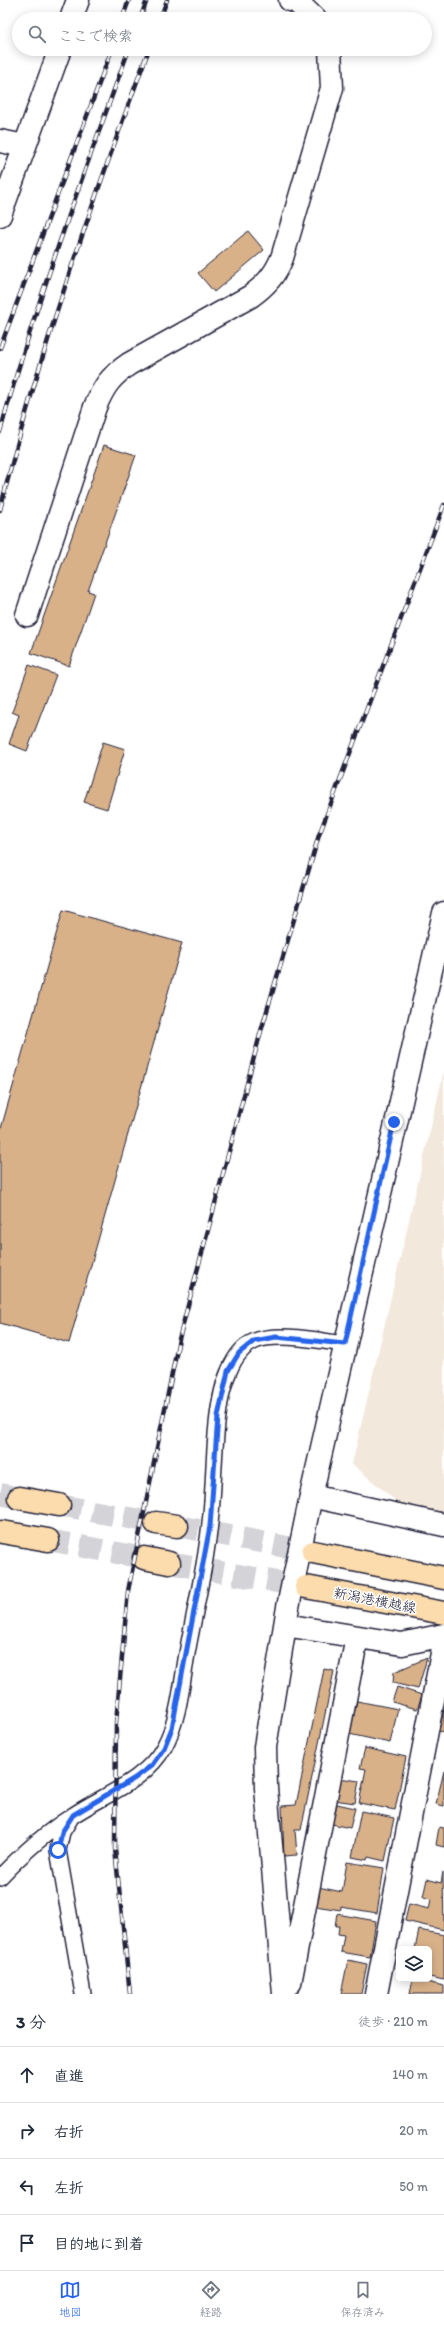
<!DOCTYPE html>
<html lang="ja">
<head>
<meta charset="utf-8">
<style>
  :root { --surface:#fff; --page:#f2f2f3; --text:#1f2937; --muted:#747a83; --line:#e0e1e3; --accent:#2563eb }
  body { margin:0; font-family:Itim,"Klee One",sans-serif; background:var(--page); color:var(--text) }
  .controls { position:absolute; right:12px; bottom:12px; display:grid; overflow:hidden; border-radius:6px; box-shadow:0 2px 10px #0003 }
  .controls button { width:36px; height:36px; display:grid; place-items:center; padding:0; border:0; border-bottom:1px solid var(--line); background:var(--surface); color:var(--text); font:20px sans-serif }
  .stop { position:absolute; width:12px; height:12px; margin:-9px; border:3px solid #2563eb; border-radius:50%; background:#fff }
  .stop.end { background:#2563eb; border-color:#fff; box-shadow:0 1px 4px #0008 }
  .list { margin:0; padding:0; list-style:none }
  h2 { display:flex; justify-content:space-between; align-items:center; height:52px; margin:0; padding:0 16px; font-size:17px }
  h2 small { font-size:13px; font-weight:400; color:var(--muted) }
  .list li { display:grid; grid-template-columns:26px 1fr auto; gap:12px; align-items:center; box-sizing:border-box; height:56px; padding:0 16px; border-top:1px solid var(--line) }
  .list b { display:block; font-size:15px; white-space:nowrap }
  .list em { font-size:13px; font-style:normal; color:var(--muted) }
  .icon { flex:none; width:22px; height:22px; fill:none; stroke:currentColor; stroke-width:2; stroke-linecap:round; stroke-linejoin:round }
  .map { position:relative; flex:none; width:444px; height:1994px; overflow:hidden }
  .search { position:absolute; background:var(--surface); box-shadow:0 2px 10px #0003; left:12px; right:12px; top:12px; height:44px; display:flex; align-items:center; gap:10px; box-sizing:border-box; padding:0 14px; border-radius:22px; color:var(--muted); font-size:15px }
  .sheet { height:276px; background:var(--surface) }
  nav { display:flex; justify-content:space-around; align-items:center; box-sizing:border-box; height:56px; border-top:1px solid var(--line); background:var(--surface); font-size:11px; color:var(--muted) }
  nav a { display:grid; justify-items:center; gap:2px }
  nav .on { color:var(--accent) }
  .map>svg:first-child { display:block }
  .built { fill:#f3e8dc }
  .building { fill:#d8b189; stroke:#22223b }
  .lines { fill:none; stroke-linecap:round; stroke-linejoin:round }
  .primary-tunnel { stroke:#d3d3d8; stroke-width:22; stroke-dasharray:22 11; stroke-linecap:butt }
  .service-casing { stroke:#22223b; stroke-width:18 }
  .minor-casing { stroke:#22223b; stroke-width:25 }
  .tertiary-casing { stroke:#22223b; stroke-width:25 }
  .primary-casing { stroke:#22223b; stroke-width:25 }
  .service { stroke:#fff; stroke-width:15 }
  .minor { stroke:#fff; stroke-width:22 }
  .tertiary { stroke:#fff; stroke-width:22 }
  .primary { stroke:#fcdcac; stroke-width:22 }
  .rail-casing { stroke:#22223b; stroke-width:4.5 }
  .rail { stroke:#fff; stroke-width:3; stroke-dasharray:9; stroke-linecap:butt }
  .route { stroke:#2563eb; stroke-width:5 }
  .labels { text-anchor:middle; stroke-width:3; stroke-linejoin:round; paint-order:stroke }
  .street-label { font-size:14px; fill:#22223b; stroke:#fff }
</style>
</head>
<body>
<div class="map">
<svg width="444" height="1994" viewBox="0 0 444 1994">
  <rect width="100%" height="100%" fill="#fff"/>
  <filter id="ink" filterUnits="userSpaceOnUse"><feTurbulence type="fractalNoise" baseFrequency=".025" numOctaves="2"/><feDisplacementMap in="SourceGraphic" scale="8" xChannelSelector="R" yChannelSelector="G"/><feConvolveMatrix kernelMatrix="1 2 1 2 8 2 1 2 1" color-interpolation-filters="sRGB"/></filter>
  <g filter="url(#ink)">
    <path class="built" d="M444,1071V1518L408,1511L352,1464Z"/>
    <path class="building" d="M248,231L264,250L214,292L198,273Z
      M104,445L136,455L88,591L94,593L69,666L31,653Z
      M29,665L56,675L27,751L9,744L19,715L12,712Z
      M103,742L125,749L107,809L84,802Z
      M63,910L182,943L69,1343L0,1323V1132Z
      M427,1658L418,1689L393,1683L394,1672Z
      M324,1669L334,1671L301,1830H295L297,1855L284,1856L282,1806L296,1805Z
      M397,1687L422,1695L417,1709L392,1702Z
      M357,1701L398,1709L390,1743L349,1734Z
      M444,1709V1732L439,1731Z
      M365,1748L406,1757L395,1810L359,1803L366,1769L360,1768Z
      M444,1771V1806L436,1804Z
      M339,1778L359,1781L355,1803L334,1800Z
      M337,1804L355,1808L350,1828L332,1824Z
      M361,1811L394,1818L385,1861L368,1857L367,1860L352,1857Z
      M439,1827L444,1828V1847L436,1845Z
      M347,1862L384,1868L377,1913L341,1907V1910L315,1906L318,1887L342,1892Z
      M443,1872L444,1930L405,1921L409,1904L429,1909L431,1899L423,1897L427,1879L441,1883Z
      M337,1914L376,1921L370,1957L341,1952L344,1935L338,1934L339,1926H335Z
      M419,1930L444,1935V1980L429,1977V1949H415Z
      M348,1960L367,1964L361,1994H341Z
      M413,1979L444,1986V1994H410Z"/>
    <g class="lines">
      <path class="primary-tunnel" d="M0,1494L19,1498
        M59,1505L156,1523
        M177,1526L313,1552
        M48,1540L144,1558
        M169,1563L306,1587"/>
      <g class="service-casing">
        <path id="service" d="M70,1819L62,1832L58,1850L83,1994
          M0,1877C22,1854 45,1833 72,1816C103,1795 146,1781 164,1747C180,1718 182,1680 188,1648C197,1599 209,1550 212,1501C215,1463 214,1404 229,1371C234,1359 243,1346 255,1341C278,1332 320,1341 345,1344"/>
      </g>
      <g class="minor-casing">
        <path id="minor" d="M290,0L297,2L315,19
          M71,19L78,0
          M0,141L25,146L0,215
          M25,146L60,49
          M27,615L95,407C104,386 110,377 129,364L251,296C266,285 275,275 282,258L332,88L330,49
          M285,1625L402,1644L444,1635
          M290,1983L357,1637
          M284,1994L266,1788L265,1747L288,1607L311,1496
          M376,1994L444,1643"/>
      </g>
      <g class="tertiary-casing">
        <path id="tertiary" d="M444,913L311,1496L444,1525"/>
      </g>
      <g class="primary-casing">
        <path id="primary" d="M19,1498L59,1505
          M156,1523L177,1526
          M2,1532L48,1540
          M313,1552L444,1578
          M144,1558L169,1563
          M306,1587L444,1613"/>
      </g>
      <use href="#service" class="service"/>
      <use href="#minor" class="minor"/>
      <use href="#tertiary" class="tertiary"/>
      <use href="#primary" class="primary"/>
      <g class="rail-casing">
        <path id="rail" d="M122,19L129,0
          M140,19L147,0
          M160,19L167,0
          M0,348L112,49
          M0,432C36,302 83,175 129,49
          M0,510C39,353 93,200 149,49
          M130,1994L115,1849L116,1722L128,1591L179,1339L261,1031L319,835L444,505"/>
      </g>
      <use href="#rail" class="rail"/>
    </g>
  </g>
  <g class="lines" filter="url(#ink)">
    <path class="route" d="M58,1850L62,1832L73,1815L135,1778L152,1765L164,1748L172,1728L210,1526L218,1416L228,1371L239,1353L254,1341L276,1337L345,1344L394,1122"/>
  </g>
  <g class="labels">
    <g class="street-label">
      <text transform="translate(375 1600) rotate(11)" y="5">新潟港横越線</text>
    </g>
  </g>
</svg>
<div class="controls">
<button><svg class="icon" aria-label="layers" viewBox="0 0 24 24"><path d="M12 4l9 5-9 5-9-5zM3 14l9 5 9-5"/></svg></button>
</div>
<div class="stop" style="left:58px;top:1850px"></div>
<div class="stop end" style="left:394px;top:1122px"></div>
<div class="search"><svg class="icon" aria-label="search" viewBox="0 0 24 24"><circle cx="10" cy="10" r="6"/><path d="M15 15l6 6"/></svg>ここで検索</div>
</div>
<section class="sheet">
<h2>3 分<small>徒歩 · 210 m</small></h2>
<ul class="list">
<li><svg class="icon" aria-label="ahead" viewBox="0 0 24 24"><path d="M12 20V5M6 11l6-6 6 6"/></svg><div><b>直進</b></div><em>140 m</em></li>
<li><svg class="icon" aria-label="right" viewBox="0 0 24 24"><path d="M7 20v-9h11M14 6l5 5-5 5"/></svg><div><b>右折</b></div><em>20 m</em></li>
<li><svg class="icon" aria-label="left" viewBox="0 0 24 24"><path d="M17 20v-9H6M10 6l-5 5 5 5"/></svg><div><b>左折</b></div><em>50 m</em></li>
<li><svg class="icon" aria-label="arrive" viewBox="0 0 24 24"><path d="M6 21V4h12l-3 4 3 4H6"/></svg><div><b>目的地に到着</b></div></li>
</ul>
</section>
<nav>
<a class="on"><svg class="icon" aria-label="map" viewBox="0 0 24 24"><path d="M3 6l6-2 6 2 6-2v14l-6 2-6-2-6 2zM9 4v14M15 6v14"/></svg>地図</a>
<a><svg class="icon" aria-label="directions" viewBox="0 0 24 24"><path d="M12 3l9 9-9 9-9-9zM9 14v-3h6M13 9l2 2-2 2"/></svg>経路</a>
<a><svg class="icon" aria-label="saved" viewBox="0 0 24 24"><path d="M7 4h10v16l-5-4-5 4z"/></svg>保存済み</a>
</nav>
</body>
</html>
